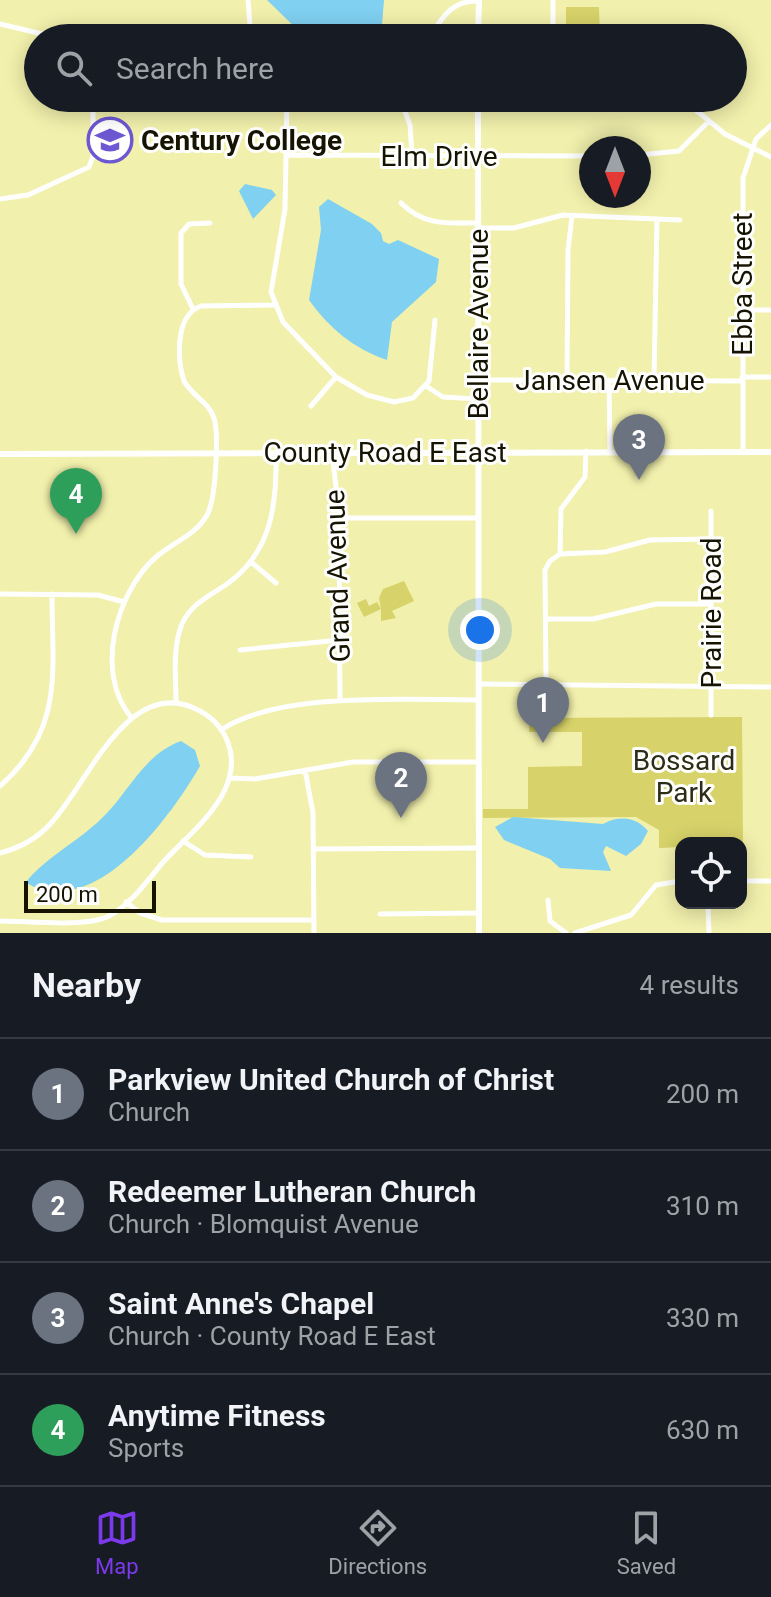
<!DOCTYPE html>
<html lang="en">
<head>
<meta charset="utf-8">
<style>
  :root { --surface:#171b24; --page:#242831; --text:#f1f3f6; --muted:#9ea1a6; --line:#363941; --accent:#7c3aed }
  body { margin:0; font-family:Roboto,sans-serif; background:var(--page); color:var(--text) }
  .controls { position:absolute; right:24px; bottom:24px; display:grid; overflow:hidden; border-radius:16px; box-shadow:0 4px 20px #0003 }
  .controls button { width:72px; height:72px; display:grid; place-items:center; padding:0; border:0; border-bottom:2px solid var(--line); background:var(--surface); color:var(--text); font:40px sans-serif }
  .compass { position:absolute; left:579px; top:136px; width:72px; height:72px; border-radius:50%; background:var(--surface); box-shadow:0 4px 20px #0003; rotate:180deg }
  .scale { position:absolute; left:24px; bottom:20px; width:132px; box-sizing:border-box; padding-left:8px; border:4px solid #161400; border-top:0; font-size:22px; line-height:28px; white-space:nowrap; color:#161400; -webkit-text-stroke:6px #fff; paint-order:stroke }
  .you { position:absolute; left:480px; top:630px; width:28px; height:28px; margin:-20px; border:6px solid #fff; border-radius:50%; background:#1a73e8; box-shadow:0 0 0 12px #1a73e833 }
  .badge { display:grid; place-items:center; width:52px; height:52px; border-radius:50%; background:var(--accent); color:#fff; font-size:26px; font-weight:700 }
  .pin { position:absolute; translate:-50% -66px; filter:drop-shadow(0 2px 4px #0008) }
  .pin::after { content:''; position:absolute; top:42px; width:28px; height:24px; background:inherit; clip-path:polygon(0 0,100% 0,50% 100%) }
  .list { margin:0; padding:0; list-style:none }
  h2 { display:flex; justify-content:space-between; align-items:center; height:104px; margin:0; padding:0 32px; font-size:34px }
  h2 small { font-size:26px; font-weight:400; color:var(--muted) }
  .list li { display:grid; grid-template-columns:52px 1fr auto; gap:24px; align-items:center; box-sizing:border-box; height:112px; padding:0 32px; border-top:2px solid var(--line) }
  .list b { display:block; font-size:30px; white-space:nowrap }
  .list p { margin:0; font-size:26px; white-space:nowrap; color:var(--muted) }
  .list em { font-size:26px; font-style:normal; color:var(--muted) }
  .icon { flex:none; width:44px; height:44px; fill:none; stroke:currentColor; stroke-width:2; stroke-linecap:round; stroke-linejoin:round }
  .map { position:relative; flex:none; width:771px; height:933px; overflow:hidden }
  .search { position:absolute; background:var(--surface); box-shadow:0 4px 20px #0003; left:24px; right:24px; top:24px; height:88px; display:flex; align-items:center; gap:20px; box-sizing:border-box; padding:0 28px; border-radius:44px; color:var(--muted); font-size:30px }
  .sheet { height:552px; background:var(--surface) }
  nav { display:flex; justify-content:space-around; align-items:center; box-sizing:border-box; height:112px; border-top:2px solid var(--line); background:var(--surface); font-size:22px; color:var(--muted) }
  nav a { display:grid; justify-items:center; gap:4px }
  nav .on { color:var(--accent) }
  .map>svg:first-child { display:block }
  .green { fill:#d7d269 }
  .water { fill:#80d0f1 }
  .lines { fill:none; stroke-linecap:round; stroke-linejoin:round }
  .minor { stroke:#fff; stroke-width:5 }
  .tertiary { stroke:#fff; stroke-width:6 }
  .secondary { stroke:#fff; stroke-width:6 }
  .labels { text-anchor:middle; stroke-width:6; stroke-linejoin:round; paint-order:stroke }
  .poi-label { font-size:28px; font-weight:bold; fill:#161400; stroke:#fff; text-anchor:start }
  .street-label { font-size:28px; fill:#161400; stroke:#fff }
  .park-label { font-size:28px; fill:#2d2c16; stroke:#fff }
</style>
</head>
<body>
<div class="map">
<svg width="771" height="933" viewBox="0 0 771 933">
  <rect width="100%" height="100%" fill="#f1f0ac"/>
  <path class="green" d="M566,7H599L600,38H566Z
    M404,581L414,601L392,611L396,618L381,621V609L364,617L357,603L366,599L369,606L377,602L381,609L379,598L383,589Z
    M742,717L743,847L741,843H681V847L659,848V830L636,817L483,818V809H528V767L582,766V732H529V718Z"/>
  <path class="water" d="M267,0H384L382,25L361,38H306Z
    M245,184L272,190L276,195L253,219L239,191Z
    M328,199L372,224L381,233L383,241L389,244L398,240L439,259L436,282L392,322L387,360C353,348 330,329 309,300L321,230L319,207Z
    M181,741L195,750L200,766C173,813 109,901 49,890C40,888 33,888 26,882C47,856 78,842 102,818C130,791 143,755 181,741Z
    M513,817L603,824C620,815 636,817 648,831L641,844L626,856L606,846L603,852L611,871L560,868L550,859L504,840L495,827Z"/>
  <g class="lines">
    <path class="minor" d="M248,0L251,38
      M553,0V38
      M0,24L59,38
      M429,38C442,18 451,0 479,1
      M287,98L285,209L271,292L283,322L336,377L367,395L394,402L413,398L429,381L435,320
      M400,98L410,125L412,155
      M681,98L725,134L771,157
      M286,155L591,156
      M639,155L679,151L709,121
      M0,199L28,195L89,167L93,156V98
      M401,203C424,226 447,223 478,223
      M478,228H514L563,215L680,220
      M193,309L181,284V233L189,224L210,223
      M742,310H771
      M742,377H771
      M567,379L568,250L572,216
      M478,380L742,381
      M609,380L610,452
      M654,380L657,219
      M426,386L443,397L478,399
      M311,406L336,377
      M743,452V178L756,139L771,125
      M332,453L339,512L340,700
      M339,518H478
      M560,554L605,552L650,540L711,539
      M560,554L561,509L585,477L586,451
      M251,562L276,583
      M0,594L98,595L124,602
      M546,619H593L656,604H710
      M240,650L340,640
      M546,683L545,570L550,561L560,554
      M478,684L771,687
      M176,703C176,678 172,648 182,624C191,604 209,596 227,584C272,552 277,504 276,453
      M711,715V511
      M131,717C94,673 116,592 156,557C173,542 196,535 207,515C216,499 219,436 214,418C209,402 192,396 184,381C177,359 175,315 201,306L274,305
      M221,730C279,691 409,700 478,700
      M305,770L313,813L314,933
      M230,778L255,779L353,762H478
      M0,786C65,729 52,670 52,594
      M183,841L205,855L251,857
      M314,849L479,848
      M0,853C20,848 38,838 52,822C88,783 128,676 196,709C209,715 220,725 226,738C249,788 195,828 165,860C149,878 131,905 109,916C85,928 28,921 0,921
      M741,881H771
      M548,900L550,921L566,933
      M126,902L140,913L162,920H314
      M708,903L709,933
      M380,914L479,913
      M575,933L631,915L656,885L681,881"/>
    <path class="tertiary" d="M478,38L479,0
      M478,98L479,933"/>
    <path class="secondary" d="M0,454L771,452"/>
  </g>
  <defs>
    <g id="university-ring" transform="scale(2.3)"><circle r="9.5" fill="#fff" stroke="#6d58d2" stroke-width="1.5"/><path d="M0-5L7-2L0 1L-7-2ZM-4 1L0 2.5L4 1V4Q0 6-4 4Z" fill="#6d58d2"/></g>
  </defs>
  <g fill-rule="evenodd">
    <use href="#university-ring" x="110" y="140"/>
  </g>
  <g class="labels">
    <g class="poi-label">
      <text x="141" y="150">Century College</text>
    </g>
    <g class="street-label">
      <text x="439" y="166">Elm Drive</text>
      <text transform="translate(742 284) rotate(-90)" y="10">Ebba Street</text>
      <text transform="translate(478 324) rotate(-90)" y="10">Bellaire Avenue</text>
      <text x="610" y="390">Jansen Avenue</text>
      <text x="385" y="462">County Road E East</text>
      <text transform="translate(337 576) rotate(-92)" y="10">Grand Avenue</text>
      <text transform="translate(711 613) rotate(-90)" y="10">Prairie Road</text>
    </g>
    <g class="park-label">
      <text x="684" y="770">Bossard<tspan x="684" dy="32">Park</tspan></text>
    </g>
  </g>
</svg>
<div class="controls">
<button><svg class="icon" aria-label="locate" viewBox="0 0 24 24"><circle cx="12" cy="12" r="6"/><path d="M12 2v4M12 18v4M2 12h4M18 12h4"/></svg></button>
</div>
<svg class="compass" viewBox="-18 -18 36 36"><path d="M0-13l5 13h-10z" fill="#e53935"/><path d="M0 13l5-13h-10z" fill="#9ea1a6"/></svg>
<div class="scale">200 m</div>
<div class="you"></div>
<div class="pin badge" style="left:543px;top:743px;background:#6b7280">1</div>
<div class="pin badge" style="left:401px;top:818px;background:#6b7280">2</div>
<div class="pin badge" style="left:639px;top:480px;background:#6b7280">3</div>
<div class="pin badge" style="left:76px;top:534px;background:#2e9e5b">4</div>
<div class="search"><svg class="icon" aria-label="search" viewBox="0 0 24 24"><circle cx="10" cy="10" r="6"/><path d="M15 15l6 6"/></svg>Search here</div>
</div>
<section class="sheet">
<h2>Nearby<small>4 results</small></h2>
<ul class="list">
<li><span class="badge" style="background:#6b7280">1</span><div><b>Parkview United Church of Christ</b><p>Church</p></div><em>200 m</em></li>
<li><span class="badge" style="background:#6b7280">2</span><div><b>Redeemer Lutheran Church</b><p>Church · Blomquist Avenue</p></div><em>310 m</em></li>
<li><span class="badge" style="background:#6b7280">3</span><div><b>Saint Anne's Chapel</b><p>Church · County Road E East</p></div><em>330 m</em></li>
<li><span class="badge" style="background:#2e9e5b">4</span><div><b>Anytime Fitness</b><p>Sports</p></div><em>630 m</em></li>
</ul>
</section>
<nav>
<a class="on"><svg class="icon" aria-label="map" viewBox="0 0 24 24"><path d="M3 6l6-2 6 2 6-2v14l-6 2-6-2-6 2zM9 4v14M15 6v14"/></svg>Map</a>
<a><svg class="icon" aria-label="directions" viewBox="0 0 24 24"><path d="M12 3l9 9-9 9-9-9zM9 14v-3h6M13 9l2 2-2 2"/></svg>Directions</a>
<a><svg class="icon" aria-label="saved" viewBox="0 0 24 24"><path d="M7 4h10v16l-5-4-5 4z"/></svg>Saved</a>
</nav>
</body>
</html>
